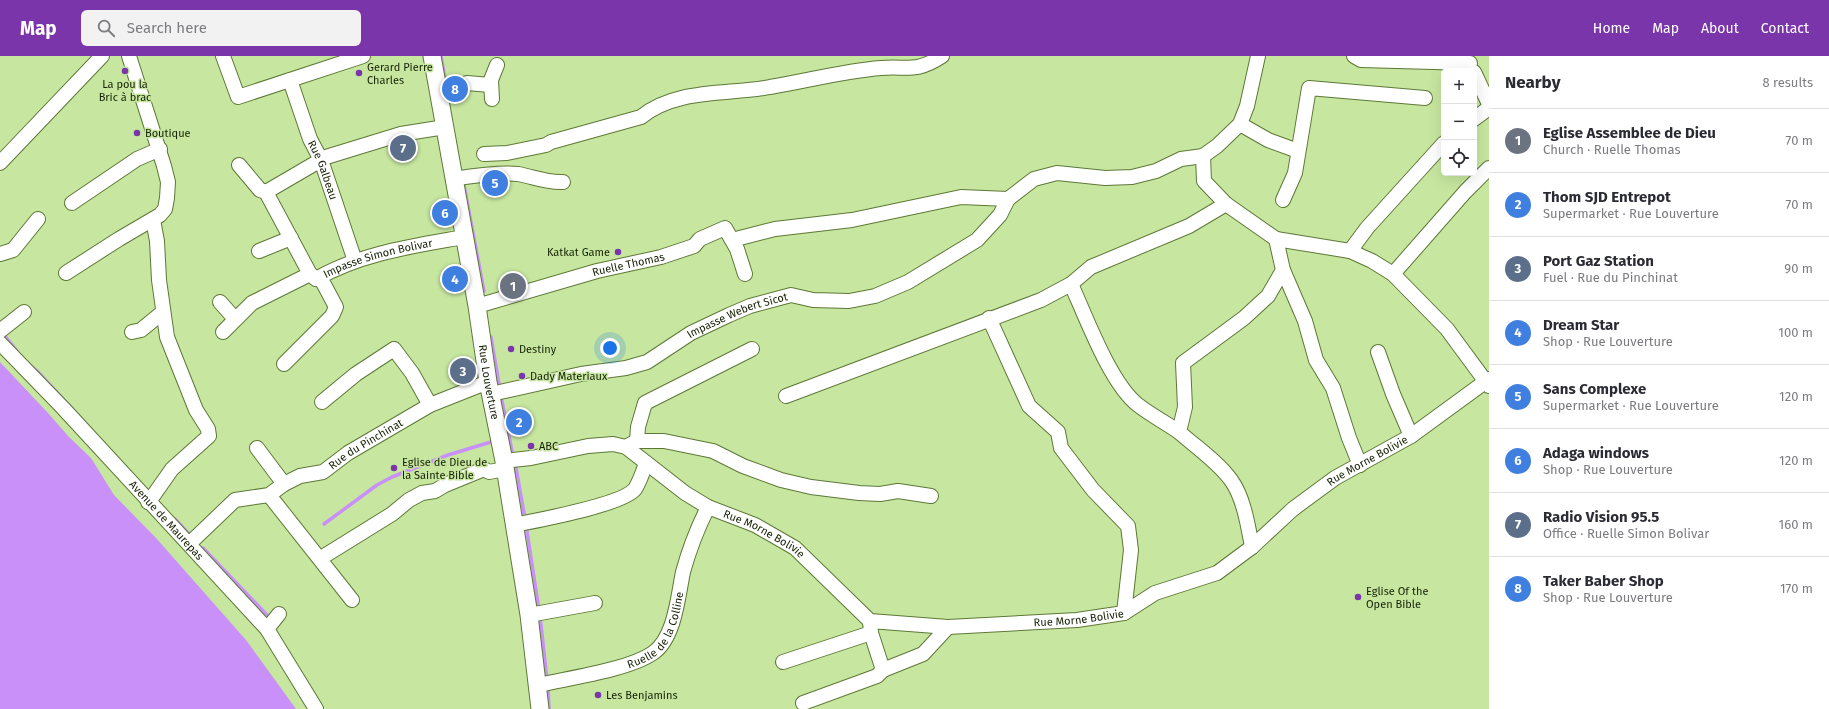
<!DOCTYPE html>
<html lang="en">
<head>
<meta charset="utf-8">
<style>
  :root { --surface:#fff; --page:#f2f2f3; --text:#2b2b33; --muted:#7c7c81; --line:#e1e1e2; --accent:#7935a9 }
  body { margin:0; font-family:"Fira Sans",sans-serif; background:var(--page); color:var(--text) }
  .controls { position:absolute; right:12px; top:12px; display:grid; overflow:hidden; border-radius:6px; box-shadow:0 4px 16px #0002 }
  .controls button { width:36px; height:36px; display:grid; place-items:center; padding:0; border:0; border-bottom:1px solid var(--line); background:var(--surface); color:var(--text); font:20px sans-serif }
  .you { position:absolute; left:610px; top:292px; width:14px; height:14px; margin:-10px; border:3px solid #fff; border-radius:50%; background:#1a73e8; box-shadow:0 0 0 6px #1a73e833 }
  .badge { display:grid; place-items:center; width:26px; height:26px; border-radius:50%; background:var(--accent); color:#fff; font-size:13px; font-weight:700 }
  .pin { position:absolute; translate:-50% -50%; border:2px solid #fff; box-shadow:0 1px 4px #0006 }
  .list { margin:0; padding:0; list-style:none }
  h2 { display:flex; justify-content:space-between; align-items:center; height:52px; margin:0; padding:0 16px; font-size:17px }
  h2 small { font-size:13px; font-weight:400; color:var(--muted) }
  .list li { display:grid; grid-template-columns:26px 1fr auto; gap:12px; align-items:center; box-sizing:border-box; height:64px; padding:0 16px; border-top:1px solid var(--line) }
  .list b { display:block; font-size:15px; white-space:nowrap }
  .list p { margin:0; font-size:13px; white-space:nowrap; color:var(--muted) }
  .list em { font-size:13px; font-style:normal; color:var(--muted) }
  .icon { flex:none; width:22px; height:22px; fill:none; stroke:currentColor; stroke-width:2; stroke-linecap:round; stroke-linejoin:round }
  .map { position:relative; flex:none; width:1489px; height:653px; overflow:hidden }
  header { display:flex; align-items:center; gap:24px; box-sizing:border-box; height:56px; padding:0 20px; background:var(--accent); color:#fff }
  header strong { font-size:19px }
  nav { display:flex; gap:22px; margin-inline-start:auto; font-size:14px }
  .search { width:280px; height:36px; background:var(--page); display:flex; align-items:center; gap:10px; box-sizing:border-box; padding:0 14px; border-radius:6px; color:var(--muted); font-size:15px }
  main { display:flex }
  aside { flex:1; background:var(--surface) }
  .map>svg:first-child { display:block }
  .water { fill:#c890f8 }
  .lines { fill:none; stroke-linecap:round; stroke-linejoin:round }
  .stream { stroke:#c890f8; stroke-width:3.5 }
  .minor-casing { stroke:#5d7836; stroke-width:16 }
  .major-casing { stroke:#5d7836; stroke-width:19 }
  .minor { stroke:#fff; stroke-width:14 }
  .major { stroke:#fff; stroke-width:17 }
  .poi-dot { fill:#7935a9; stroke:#c7e7a0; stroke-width:1.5 }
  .labels { text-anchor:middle; stroke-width:3; stroke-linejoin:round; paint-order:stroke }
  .poi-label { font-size:11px; fill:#162105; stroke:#c7e7a0; text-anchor:start }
  .street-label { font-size:11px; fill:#162105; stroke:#c7e7a0 }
</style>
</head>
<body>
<header>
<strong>Map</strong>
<div class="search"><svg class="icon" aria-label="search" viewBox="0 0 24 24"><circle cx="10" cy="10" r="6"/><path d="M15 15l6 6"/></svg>Search here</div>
<nav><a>Home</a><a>Map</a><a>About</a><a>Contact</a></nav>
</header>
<main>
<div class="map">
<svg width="1489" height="653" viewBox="0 0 1489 653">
  <rect width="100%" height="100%" fill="#c7e7a0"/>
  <path class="water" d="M0,306L48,357L69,381L91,402L114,439L156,482L246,584L296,653H0Z"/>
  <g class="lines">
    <path class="stream" d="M441,0L445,22
      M464,129L484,235
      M4,279L17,295
      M491,281L500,334
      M24,304L38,316L88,370
      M501,340L513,400
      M515,406L525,463
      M175,463L190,479
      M324,468L377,429L392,421L448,399L491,386
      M526,469L539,554
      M203,492L267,559
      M540,560L547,624
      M548,630L549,653"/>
    <g class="minor-casing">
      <g id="minor">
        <path d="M223,0L238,41L363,0"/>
        <path d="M1354,0L1361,4L1470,7"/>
        <path d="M1474,16L1489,48"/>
        <path id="s1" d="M290,24L310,83L321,104L355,205"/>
        <path d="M439,39L458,36L467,27L490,29"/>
        <path d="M492,43L491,24L497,9"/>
        <path d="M1474,63L1489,52"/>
        <path d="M1240,68L1268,84L1298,95"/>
        <path id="s2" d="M445,71L401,78L326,101L266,136L310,218L316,223C361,197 414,190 464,181"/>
        <path d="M484,98L507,97L546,89L551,86L641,61C676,32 729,39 770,31C807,25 843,15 881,12C908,10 916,17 942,0"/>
        <path d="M1203,100L1204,125L1226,148L1276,183L1283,214L1268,240L1244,262L1183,307L1185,351L1179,376C1196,391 1218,406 1231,424C1244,442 1248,470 1252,491"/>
        <path d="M0,107L102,0"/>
        <path d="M239,109L260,134L266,136"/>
        <path d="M454,123C469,120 503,116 518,118C534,121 547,127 563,126"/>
        <path d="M1283,144L1295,117L1309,32L1425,42"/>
        <path d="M72,147L137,103L160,93"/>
        <path d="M1276,183L1350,195L1372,205L1393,218L1447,273L1489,330"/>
        <path d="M732,184L775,173L852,164L961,141L1008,143L1034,123L1057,117L1105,122L1132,121L1156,115L1181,103L1203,100L1217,90L1240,68L1247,50L1258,0"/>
        <path d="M259,195L291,182"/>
        <path d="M1350,195L1367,172L1444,87"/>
        <path d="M0,198L13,194L38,163"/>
        <path d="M1283,214L1305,265L1316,304L1333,332L1349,382L1360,409"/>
        <path d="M66,217L119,183L160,159L165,153L167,142L168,126L164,110L129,0"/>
        <path d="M1393,218L1465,136L1489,112"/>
        <path d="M1071,228C1086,261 1110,327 1138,349C1151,359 1166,367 1179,376"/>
        <path d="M220,246L235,263"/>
        <path id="s3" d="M477,250L597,215L661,201L694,190L700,183L725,172L737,193L745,218"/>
        <path d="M989,262L1029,350L1058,376L1061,392L1093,434L1128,470L1131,494L1124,557"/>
        <path d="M0,275L24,256"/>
        <path d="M132,276L141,274L163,256"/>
        <path d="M223,276L252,247L310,218"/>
        <path id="s4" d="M0,287L63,352L267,573L316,653"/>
        <path d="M1378,296L1393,338L1411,380"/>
        <path d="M284,308L332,260L336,251L320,221"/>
        <path id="s5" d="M491,338L581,318L626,312L647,306L691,277L729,259L750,250L791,239L813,244L849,245L875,240L908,226L977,184L1000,159L1008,143"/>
        <path d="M786,340L1041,244L1071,228L1091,211L1189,170L1226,148"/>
        <path d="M322,346L356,318L394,293L412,317L430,349"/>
        <path d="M637,385L638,371L645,347L752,293"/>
        <path d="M626,391L637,385H664L713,395L743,410L781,424L811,431L859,437L880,438L898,435L931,440"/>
        <path d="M257,392L284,428"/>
        <path id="s6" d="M504,405L531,402L588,390L613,388L626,391L685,437L708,451L755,469L795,492L870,565L948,571L1077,564L1124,557L1155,537L1217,517L1252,491L1293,453L1335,422L1411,380L1489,323"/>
        <path d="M269,439L352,544"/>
        <path d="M148,446L153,440L172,413L209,380L208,373L196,354L167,281L159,224L157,185L153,164"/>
        <path d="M514,469C538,464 622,449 635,433C640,425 643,416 646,407"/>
        <path id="s7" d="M189,488L235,444L269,439L284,428L300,420L323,416L348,397L430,349L488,326"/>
        <path d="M321,502L392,458L409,444L422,437L435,435L445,429L484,413L489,416L505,413"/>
        <path d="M529,559L595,547"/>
        <path d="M267,573L279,558"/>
        <path d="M783,606L871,577"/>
        <path d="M883,614L923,598L948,571"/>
        <path id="s8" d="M539,629C569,622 628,614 653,597C675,582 678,540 683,516C689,494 698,471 708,451"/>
        <path d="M803,647L877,620L883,614L871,577L870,565"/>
      </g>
    </g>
    <g class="major-casing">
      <g id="major">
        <path id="s9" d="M432,0L477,250L488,326L504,405L529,559L540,653"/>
      </g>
    </g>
    <use href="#minor" class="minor"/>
    <use href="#major" class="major"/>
  </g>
  <g class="poi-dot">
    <circle cx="125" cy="15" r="4"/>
    <circle cx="359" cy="17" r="4"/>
    <circle cx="137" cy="77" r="4"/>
    <circle cx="618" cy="196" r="4"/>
    <circle cx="511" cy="293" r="4"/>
    <circle cx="522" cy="320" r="4"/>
    <circle cx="531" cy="390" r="4"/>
    <circle cx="394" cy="412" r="4"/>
    <circle cx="1358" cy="541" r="4"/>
    <circle cx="598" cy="639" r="4"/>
  </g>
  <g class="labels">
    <g class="poi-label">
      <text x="367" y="15">Gerard Pierre<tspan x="367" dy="13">Charles</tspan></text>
      <text x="125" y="32" text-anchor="middle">La pou la<tspan x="125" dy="13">Bric à brac</tspan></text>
      <text x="145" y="81">Boutique</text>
      <text x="610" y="200" text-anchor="end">Katkat Game</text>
      <text x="519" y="297">Destiny</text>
      <text x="530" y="324">Dady Materiaux</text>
      <text x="539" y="394">ABC</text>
      <text x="402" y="410">Eglise de Dieu de<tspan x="402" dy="13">la Sainte Bible</tspan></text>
      <text x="1366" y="539">Eglise Of the<tspan x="1366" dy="13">Open Bible</tspan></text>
      <text x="606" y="643">Les Benjamins</text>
    </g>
    <g class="street-label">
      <text dy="4" stroke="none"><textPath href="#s1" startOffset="96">Rue Galbeau</textPath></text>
      <text dy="4" stroke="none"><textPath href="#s2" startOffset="359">Impasse Simon Bolivar</textPath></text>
      <text dy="4" stroke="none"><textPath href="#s3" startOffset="157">Ruelle Thomas</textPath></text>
      <text dy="4" stroke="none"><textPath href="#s5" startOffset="262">Impasse Webert Sicot</textPath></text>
      <text dy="4" stroke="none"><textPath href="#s9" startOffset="331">Rue Louverture</textPath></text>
      <text dy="4" stroke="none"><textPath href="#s7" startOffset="209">Rue du Pinchinat</textPath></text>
      <text dy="4" stroke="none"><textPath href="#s6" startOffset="972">Rue Morne Bolivie</textPath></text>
      <text dy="4" stroke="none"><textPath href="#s4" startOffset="243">Avenue de Maurepas</textPath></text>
      <text dy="4" stroke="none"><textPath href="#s6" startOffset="288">Rue Morne Bolivie</textPath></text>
      <text dy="4" stroke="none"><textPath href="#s6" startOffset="636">Rue Morne Bolivie</textPath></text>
      <text dy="4" stroke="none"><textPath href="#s8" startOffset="139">Ruelle de la Colline</textPath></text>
    </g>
  </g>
</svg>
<div class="controls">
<button>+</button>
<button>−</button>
<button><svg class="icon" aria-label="locate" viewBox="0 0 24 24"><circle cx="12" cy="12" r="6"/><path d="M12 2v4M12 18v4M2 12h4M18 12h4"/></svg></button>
</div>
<div class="you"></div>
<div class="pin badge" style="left:513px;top:230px;background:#6b7280">1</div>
<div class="pin badge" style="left:519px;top:366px;background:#3f7fe0">2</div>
<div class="pin badge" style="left:463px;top:315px;background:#5c6f8a">3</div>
<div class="pin badge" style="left:455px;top:223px;background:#3f7fe0">4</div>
<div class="pin badge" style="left:495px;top:127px;background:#3f7fe0">5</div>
<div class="pin badge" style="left:445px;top:157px;background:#3f7fe0">6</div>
<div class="pin badge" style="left:403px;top:92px;background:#5c6f8a">7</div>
<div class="pin badge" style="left:455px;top:33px;background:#3f7fe0">8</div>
</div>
<aside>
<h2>Nearby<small>8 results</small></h2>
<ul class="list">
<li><span class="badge" style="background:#6b7280">1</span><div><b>Eglise Assemblee de Dieu</b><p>Church · Ruelle Thomas</p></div><em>70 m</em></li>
<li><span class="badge" style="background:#3f7fe0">2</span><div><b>Thom SJD Entrepot</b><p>Supermarket · Rue Louverture</p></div><em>70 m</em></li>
<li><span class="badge" style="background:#5c6f8a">3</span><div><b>Port Gaz Station</b><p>Fuel · Rue du Pinchinat</p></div><em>90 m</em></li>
<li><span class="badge" style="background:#3f7fe0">4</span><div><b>Dream Star</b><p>Shop · Rue Louverture</p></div><em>100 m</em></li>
<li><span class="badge" style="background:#3f7fe0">5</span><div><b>Sans Complexe</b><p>Supermarket · Rue Louverture</p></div><em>120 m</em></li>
<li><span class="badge" style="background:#3f7fe0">6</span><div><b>Adaga windows</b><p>Shop · Rue Louverture</p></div><em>120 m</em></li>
<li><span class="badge" style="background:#5c6f8a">7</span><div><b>Radio Vision 95.5</b><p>Office · Ruelle Simon Bolivar</p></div><em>160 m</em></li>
<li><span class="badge" style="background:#3f7fe0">8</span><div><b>Taker Baber Shop</b><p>Shop · Rue Louverture</p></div><em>170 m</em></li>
</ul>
</aside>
</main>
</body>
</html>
